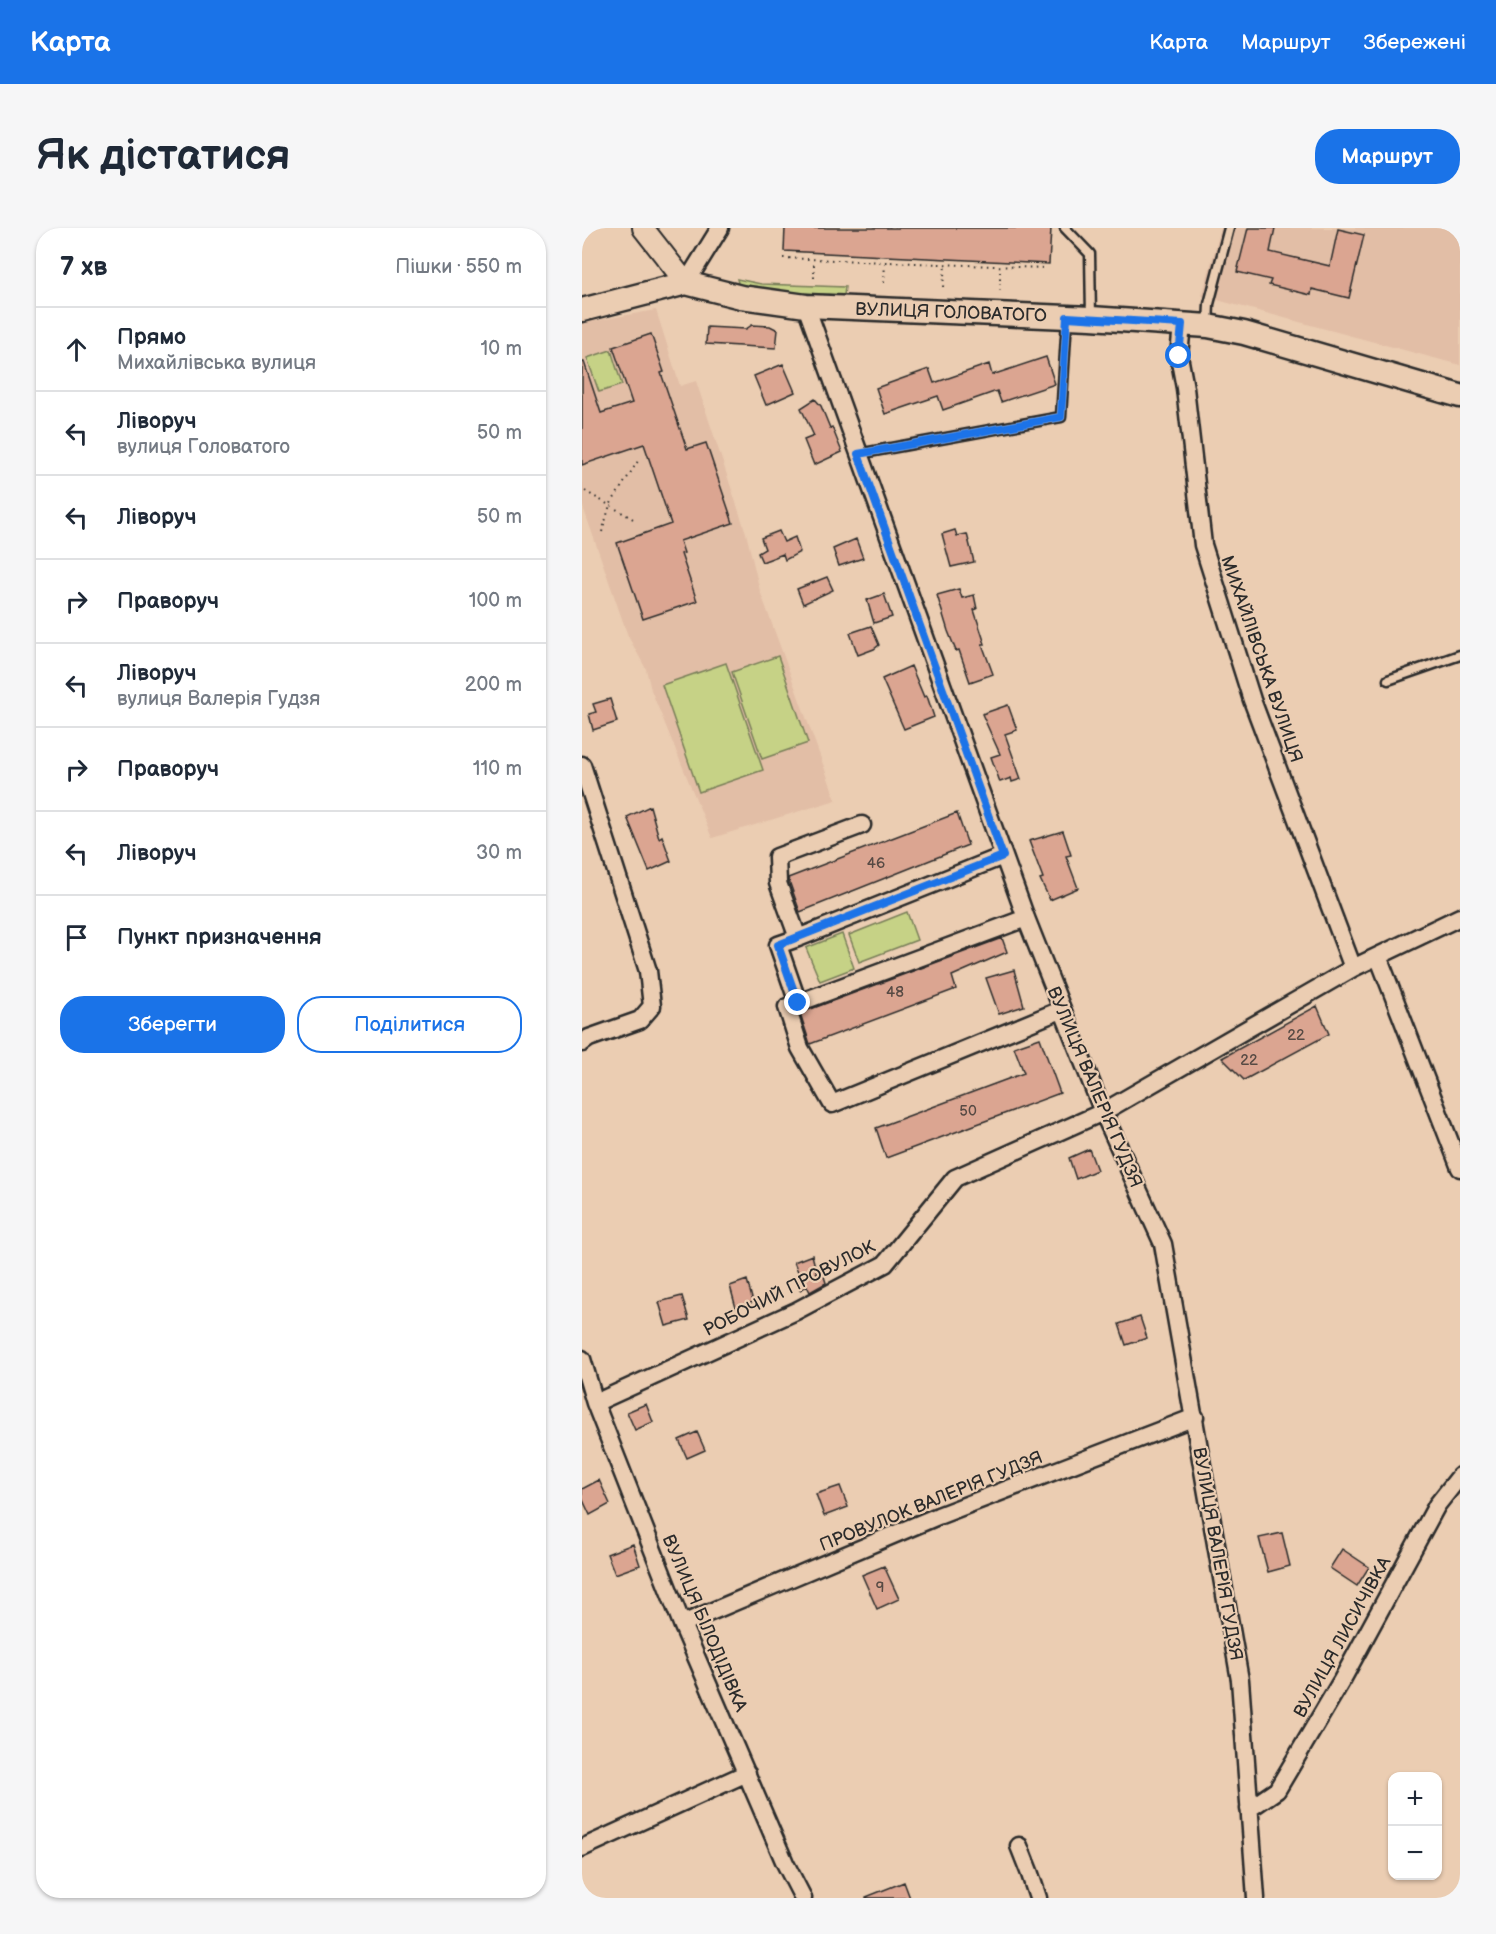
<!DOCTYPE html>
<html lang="uk">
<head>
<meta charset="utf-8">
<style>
  :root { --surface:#fff; --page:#f6f6f7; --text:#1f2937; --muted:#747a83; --line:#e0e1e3; --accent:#1a73e8 }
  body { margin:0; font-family:"Balsamiq Sans",sans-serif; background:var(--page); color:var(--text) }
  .controls { position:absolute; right:18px; bottom:18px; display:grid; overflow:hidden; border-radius:12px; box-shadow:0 2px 4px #0004 }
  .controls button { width:54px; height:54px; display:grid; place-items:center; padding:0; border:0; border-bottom:2px solid var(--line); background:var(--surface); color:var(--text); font:30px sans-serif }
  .stop { position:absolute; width:18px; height:18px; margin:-14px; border:4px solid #1a73e8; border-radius:50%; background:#fff }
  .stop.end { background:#1a73e8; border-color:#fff; box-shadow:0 2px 6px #0008 }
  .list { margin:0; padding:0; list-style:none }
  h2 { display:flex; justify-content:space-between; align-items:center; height:78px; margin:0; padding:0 24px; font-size:26px }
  h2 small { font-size:20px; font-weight:400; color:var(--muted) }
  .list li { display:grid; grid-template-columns:39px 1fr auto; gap:18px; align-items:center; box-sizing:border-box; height:84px; padding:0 24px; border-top:2px solid var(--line) }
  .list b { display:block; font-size:22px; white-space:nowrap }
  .list p { margin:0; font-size:20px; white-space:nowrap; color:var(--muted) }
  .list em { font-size:20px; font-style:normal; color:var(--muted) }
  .actions { display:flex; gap:12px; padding:18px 24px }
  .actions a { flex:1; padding:14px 0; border:2px solid var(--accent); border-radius:24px; text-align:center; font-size:21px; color:var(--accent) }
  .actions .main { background:var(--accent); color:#fff }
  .icon { flex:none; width:33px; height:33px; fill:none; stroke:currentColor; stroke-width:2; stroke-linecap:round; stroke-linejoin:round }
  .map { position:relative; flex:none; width:878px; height:1670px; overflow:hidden; border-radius:24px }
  header { display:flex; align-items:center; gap:36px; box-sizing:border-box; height:84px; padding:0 30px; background:var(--accent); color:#fff }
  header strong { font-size:28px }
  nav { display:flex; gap:33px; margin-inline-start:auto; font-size:21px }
  .intro { display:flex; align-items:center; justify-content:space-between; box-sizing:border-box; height:144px; padding:0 36px }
  h1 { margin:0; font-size:42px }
  .button { padding:15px 27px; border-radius:24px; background:var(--accent); color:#fff; font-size:21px; font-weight:700 }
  main { display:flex; gap:36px; padding:0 36px }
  aside { flex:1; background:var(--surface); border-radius:24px; box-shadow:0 2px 4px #0004 }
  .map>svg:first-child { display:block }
  .built { fill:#e2bea6 }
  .green { fill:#c6d286; stroke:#787e58; stroke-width:1.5 }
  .building { fill:#dba591; stroke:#2b2b2b; stroke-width:1.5 }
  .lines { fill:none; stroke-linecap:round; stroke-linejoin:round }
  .service-casing { stroke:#2b2b2b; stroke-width:13 }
  .minor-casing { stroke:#2b2b2b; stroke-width:21 }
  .tertiary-casing { stroke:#2b2b2b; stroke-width:24 }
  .secondary-casing { stroke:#2b2b2b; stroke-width:27 }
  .path { stroke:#2b2b2b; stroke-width:2; stroke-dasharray:1.5 4.5; stroke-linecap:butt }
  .service { stroke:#ebcdb2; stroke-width:8 }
  .minor { stroke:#ebcdb2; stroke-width:16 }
  .tertiary { stroke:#ebcdb2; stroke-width:20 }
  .secondary { stroke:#ebcdb2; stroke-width:22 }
  .route { stroke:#1a73e8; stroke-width:8 }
  .labels { text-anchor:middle; stroke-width:4.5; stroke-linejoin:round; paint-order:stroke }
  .number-label { font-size:15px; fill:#574a44 }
  .street-label { font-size:18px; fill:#2b2b2b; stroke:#ebcdb2 }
</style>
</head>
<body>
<header>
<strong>Карта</strong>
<nav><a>Карта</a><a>Маршрут</a><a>Збережені</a></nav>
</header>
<div class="intro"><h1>Як дістатися</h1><a class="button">Маршрут</a></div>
<main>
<aside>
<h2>7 хв<small>Пішки · 550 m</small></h2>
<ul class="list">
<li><svg class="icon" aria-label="ahead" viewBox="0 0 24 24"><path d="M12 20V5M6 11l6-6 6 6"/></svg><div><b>Прямо</b><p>Михайлівська вулиця</p></div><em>10 m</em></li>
<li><svg class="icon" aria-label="left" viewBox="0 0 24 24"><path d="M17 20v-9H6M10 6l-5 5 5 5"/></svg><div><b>Ліворуч</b><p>вулиця Головатого</p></div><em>50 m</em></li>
<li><svg class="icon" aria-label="left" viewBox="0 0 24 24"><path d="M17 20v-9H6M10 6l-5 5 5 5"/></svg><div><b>Ліворуч</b></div><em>50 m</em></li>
<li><svg class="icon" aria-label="right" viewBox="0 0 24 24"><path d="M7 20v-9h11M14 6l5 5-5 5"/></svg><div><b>Праворуч</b></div><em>100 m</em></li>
<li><svg class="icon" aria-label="left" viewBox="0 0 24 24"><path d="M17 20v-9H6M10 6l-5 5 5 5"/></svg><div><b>Ліворуч</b><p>вулиця Валерія Гудзя</p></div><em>200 m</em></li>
<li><svg class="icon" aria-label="right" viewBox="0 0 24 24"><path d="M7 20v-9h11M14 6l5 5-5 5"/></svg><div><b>Праворуч</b></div><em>110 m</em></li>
<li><svg class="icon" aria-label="left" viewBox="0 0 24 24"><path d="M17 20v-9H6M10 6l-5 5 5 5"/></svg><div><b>Ліворуч</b></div><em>30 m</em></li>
<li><svg class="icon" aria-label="arrive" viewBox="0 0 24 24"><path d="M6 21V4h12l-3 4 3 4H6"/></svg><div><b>Пункт призначення</b></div></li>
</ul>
<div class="actions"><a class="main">Зберегти</a><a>Поділитися</a></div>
</aside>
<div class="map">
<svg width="878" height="1670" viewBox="0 0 878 1670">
  <rect width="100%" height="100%" fill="#ebcdb2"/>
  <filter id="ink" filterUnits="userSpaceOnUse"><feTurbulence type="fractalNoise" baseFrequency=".0167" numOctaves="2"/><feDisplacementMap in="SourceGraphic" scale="12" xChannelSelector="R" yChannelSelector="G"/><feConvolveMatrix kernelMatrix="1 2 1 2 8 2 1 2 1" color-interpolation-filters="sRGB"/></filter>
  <g filter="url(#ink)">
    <path class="built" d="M639,0H878V137L620,68Z
      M74,82L98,158L114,153L164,305L178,363L254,572L130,610L69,462L64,441L46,408L0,276V95Z"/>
    <path class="green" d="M155,51L179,56L263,59L262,67L164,63L157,59Z
      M29,122L40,157L17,164L5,130Z
      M196,428L226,515L180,531L150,444Z
      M144,435L181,542L117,564L80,457Z
      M325,684L335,712L277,734L267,707Z
      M260,706L272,740L238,753L224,720Z"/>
    <path class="building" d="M203,0H469L467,36L202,23Z
      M666,0H693L688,24L748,38L756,1L782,7L767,70L730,61L729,67L687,57L689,52L655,44Z
      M170,97L188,98L196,102L194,120L124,116L125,99L164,101Z
      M69,106L82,144L79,145L105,221L124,215L151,295L98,313L102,325L99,326L115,373L61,391L35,315L89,296L62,216L0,237V134H2L19,185L50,175L31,119Z
      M464,129L473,156L419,174L415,163L361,182L356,168L303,186L294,160L347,141L352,155L407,136L410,147Z
      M201,136L213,164L184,177L172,148Z
      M233,171L239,178L248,200L250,199L260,224L232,237L222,212L232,208L219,180Z
      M373,302L375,308L385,306L392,334L369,339L360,306Z
      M197,303L202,314L213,309L218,324L203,332L201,326L180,334L176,325L183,321L179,310Z
      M274,311L281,330L257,338L251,321Z
      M245,349L251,362L221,376L215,361Z
      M377,361L380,370L392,367L395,381L392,382L403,416H400L411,446L388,454L377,422L374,423L366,403L355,367Z
      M302,366L310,389L292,395L285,372Z
      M289,398L297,417L292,421L276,427L268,405Z
      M329,438L342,469L345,468L352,489L322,501L300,451Z
      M28,471L35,494L11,502L7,486L14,484L11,476Z
      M426,477L435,502L423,506L439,551L430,554L429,550L418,554L409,529L418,526L400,486Z
      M68,578L77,610L80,608L89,633L67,643L45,589Z
      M375,585L386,617L218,684L206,650Z
      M481,603L489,627L484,628L496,660L468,672L458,651L461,650L447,613Z
      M420,710L425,724L370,748L374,761L228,816L218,785Z
      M432,742L442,778L417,786L404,750Z
      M735,778L747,806L662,852L640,830Z
      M458,810L478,865L304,930L294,900L442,845L432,819Z
      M507,921L515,942L494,951L487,930Z
      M230,1027L235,1046L241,1045L244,1055L228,1064L225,1058L218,1062L213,1050L217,1046L212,1034Z
      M165,1052L171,1074L154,1080L148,1058Z
      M100,1068L107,1092L84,1098L77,1074Z
      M558,1089L565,1110L544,1117L537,1096Z
      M64,1176L71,1194L53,1202L45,1184Z
      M115,1204L123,1222L105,1230L97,1212Z
      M17,1252L28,1276L8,1287L0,1270V1261Z
      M258,1258L266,1279L242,1288L234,1266Z
      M700,1305L708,1338L686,1344L677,1310Z
      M51,1316L58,1337L33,1346L25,1326Z
      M760,1321L787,1339L775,1358L748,1340Z
      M302,1338L317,1371L295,1381L280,1347Z
      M322,1654L328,1670H284V1669Z"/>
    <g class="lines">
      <g class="service-casing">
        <path id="service" d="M483,0L508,26L509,89
          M626,98L627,76L647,0
          M276,226L479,189L485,91
          M806,452L878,427"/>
      </g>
      <g class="minor-casing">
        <path id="minor" d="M104,55L138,0
          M224,78L444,690L521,884L581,1016L658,1452L674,1670
          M600,96L597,128L603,160L621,317L670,472L771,740
          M0,537L66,743L70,778L58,792L7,810L0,815
          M280,597L195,629L196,655L216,710L421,628
          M216,710L196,717L216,775L444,690
          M796,728L878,940
          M216,775L205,779L218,820L250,876L479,782
          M0,1131L13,1175L100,1396L203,1635L221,1670
          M13,1175L214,1083L303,1036L373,950L521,884L771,740L878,689
          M100,1396L356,1288L613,1189
          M667,1581L695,1562L760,1452L855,1277L878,1248
          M437,1618L448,1646L456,1670
          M0,1620L165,1545"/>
      </g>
      <g class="tertiary-casing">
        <path id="tertiary" d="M61,0L104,55"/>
      </g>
      <g class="secondary-casing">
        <path id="secondary" d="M0,82L104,55L159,69L224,78L509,90L626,98L662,105L878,168"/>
      </g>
      <path class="path" d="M201,30L463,40
        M232,50V32
        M302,55L303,34
        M361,59L363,37
        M418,63V39
        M3,263L53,292
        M20,304L28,277L56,233"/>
      <use href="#service" class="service"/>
      <use href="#minor" class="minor"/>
      <use href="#tertiary" class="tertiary"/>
      <use href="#secondary" class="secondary"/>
    </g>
  </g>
  <g class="lines" filter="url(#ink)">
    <path class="route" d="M216,775L196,717L421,628L276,226L479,189L485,89L600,96L597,128"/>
  </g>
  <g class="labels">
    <g class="number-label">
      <text x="294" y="640">46</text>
      <text x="313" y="769">48</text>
      <text x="714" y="812">22</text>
      <text x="667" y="837">22</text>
      <text x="386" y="888">50</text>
      <text x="298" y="1364">9</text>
    </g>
    <g class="street-label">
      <text transform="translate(369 84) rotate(2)" y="6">ВУЛИЦЯ ГОЛОВАТОГО</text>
      <text transform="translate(680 431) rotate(71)" y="6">МИХАЙЛІВСЬКА ВУЛИЦЯ</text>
      <text transform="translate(513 859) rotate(67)" y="6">ВУЛИЦЯ ВАЛЕРІЯ ГУДЗЯ</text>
      <text transform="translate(207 1060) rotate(-27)" y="6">РОБОЧИЙ ПРОВУЛОК</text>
      <text transform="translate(349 1273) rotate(-22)" y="6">ПРОВУЛОК ВАЛЕРІЯ ГУДЗЯ</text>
      <text transform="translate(636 1326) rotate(80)" y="6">ВУЛИЦЯ ВАЛЕРІЯ ГУДЗЯ</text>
      <text transform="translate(123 1395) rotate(67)" y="6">ВУЛИЦЯ БІЛОДІДІВКА</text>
      <text transform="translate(760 1409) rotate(-61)" y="6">ВУЛИЦЯ ЛИСИЧІВКА</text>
    </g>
  </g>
</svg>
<div class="controls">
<button>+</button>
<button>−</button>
</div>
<div class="stop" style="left:597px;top:128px"></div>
<div class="stop end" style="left:216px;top:775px"></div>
</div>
</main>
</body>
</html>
